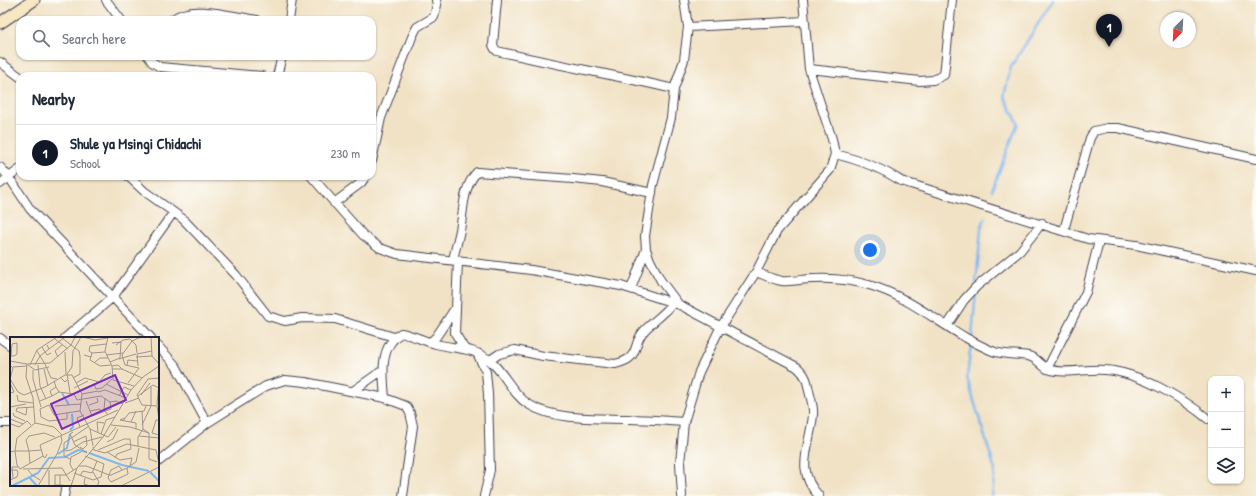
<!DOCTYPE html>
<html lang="en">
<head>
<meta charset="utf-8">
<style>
  :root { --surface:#fff; --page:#f2f2f3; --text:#1f2937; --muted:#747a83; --line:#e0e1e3; --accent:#111827 }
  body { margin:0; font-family:"Patrick Hand",sans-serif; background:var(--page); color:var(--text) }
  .controls { position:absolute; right:12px; bottom:12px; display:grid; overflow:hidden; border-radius:8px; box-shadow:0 1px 3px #0004 }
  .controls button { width:36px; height:36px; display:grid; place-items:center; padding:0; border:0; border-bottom:1px solid var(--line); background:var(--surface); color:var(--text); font:20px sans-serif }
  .compass { position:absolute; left:1160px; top:12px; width:36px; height:36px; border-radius:50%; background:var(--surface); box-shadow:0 1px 3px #0004; rotate:204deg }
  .you { position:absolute; left:870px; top:250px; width:14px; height:14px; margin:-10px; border:3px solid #fff; border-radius:50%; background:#1a73e8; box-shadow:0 0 0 6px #1a73e833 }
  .badge { display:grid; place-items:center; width:26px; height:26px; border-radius:50%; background:var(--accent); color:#fff; font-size:13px; font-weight:700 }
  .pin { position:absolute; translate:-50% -33px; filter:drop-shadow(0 1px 2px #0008) }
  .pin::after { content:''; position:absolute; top:21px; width:14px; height:12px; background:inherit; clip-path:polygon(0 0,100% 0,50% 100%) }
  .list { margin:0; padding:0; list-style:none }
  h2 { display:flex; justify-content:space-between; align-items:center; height:52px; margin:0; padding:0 16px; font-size:17px }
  h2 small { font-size:13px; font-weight:400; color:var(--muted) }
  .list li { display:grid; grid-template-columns:26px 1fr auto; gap:12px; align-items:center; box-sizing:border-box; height:56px; padding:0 16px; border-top:1px solid var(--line) }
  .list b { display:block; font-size:15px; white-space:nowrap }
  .list p { margin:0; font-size:13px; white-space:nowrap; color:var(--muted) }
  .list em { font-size:13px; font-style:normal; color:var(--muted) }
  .icon { flex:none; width:22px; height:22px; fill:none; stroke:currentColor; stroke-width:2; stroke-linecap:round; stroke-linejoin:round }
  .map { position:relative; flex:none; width:1256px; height:496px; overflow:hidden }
  .search { position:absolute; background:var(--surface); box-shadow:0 1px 3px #0004; left:16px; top:16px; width:360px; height:44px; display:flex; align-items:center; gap:10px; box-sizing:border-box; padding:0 14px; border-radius:12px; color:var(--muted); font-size:15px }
  .panel { position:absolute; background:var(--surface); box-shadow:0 1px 3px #0004; left:16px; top:72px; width:360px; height:108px; border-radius:12px }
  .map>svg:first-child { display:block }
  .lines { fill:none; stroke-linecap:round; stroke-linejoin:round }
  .stream { stroke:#7fb7ef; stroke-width:2.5 }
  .street-casing { stroke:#413f50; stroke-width:10 }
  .secondary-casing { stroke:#413f50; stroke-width:13 }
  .street { stroke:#fff; stroke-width:8 }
  .secondary { stroke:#f7e8c3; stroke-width:11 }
  .inset-river { fill:none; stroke:#7fb7ef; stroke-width:2 }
  .inset-road { fill:none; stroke:#9e958e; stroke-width:1 }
  .view { fill:#7b2cbf; fill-opacity:0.15; stroke:#7b2cbf; stroke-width:2 }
  .inset-edge { fill:none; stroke:#22223b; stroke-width:2 }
</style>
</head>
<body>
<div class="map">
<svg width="1256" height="496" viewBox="0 0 1256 496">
  <rect width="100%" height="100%" fill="#fdfcf7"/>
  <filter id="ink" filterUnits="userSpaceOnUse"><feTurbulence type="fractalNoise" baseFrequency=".025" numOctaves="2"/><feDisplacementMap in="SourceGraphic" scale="8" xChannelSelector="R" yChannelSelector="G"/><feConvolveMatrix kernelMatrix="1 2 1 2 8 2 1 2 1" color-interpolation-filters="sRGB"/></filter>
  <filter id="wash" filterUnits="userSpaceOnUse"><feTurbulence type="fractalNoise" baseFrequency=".012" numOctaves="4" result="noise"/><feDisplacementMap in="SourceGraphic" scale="16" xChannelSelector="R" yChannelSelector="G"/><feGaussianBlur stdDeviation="0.9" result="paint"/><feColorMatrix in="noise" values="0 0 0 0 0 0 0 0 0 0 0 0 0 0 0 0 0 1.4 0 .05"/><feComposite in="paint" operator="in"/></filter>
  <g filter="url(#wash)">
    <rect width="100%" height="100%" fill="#f1e2c5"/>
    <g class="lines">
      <path class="stream" d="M992,190L1018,123L1004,96L1011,67L1053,0
        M976,284L981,229L985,218
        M972,338L976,291
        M971,343L967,378L995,470L992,496"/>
    </g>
  </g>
  <g filter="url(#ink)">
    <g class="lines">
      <g class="street-casing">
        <path id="street" d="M106,0L121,20
          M497,0L493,45L495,49L497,51C556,65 615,75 674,89
          M172,20C190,3 234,17 257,20
          M289,20L292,0
          M688,27L805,21
          M148,56L152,62L160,67L262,76
          M0,62L20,77
          M809,69L920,81L933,80L944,75L952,0
          M277,76L282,56
          M835,154C859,160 880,167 901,181L1088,239L1136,245L1256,271
          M372,161L381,118L412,37L417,27L434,17L437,5L436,0
          M0,167L9,177L30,209L151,338
          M128,176L144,191L183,219L236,275L268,316L285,321L302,318L335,319L394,337
          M311,176L363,235L380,248L397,254L531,270L621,286L680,305L797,367C806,375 807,380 809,391C811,399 814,408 813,415C810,447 794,470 819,496
          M0,184L20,169
          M334,203L361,183L366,176
          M1064,230L1090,138L1094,131L1107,128H1118L1256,159
          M453,260C455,250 458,240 460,230C464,210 462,188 477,172L573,179L602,182L652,193
          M458,260L455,333L464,348
          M756,272C764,275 774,280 782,281C793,282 802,279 812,279C830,278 852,280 869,285C915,298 951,335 995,352C1006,355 1017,354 1028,356C1038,358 1041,366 1048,369C1065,375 1087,368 1105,370C1138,372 1183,398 1208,419
          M631,289L646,249
          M679,305L661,281L650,260L646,249L645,236L653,185L671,118L674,89L684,60L688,27L684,0
          M947,326L964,300L976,287L1020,251L1042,223
          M0,338L11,346
          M65,338L113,297L173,213
          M430,342L436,337L454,310
          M158,346L176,366L207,423
          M477,353L486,372L488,394L490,470L484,496
          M490,360L499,354L515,350L543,356L615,364C642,358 631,345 644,331C653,321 665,314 673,303
          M1047,369L1086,292L1099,241
          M353,391L383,370
          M385,398C383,375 379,346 401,333C413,335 424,341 436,344C455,349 474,347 490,361C505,373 512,394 528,404C554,421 599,418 629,419C648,419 666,421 684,422
          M0,423H11
          M158,462L207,423L266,386L285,380L305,382L385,398L406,406L410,413L413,426L403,496
          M64,496L66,485
          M682,496L680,463L684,422L699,372L720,328L756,272L777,231L830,170L835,154L832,139L809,69L803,0"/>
      </g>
      <g class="secondary-casing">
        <path id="secondary" d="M0,23L34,0"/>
      </g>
      <use href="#street" class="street"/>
      <use href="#secondary" class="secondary"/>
    </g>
  </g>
  <g transform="translate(10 337)">
    <rect width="149" height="149" fill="#f1e2c5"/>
    <path class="inset-river" d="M52,56L59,68M60,93L63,90L62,77M79,116L112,128L139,134M48,117L57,111L60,97M140,135L149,144M19,140L27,149M2,149L28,136L39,121L55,120L68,113L77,115"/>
    <path class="inset-road" d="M51,0L61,8L65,0M73,0L85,3L98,1M98,0L95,14L102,29L103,43L124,49M141,0L142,19L149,27M45,2L58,12M37,8L39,12L55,0M106,8L113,3L120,2L126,8L127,16M32,10L37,18L41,16M55,15L56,37M82,16L79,14L80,9L96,7M74,18L81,20L82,16L95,15M96,18L113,16M0,19H4L7,17V6L2,7L1,19M48,20L45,14L52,8M81,20L80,23L90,29L101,28M126,20L142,19M109,22L126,17M0,24L17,27L16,40L23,61L25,86L44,90L52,98M85,25L90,21H98M100,25L110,21L111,5L102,6M17,27L40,26L61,8L69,14L70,19V37L63,41M35,27L41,41L47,42M35,27L30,19L39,12M0,28L3,31L0,42M18,28L25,33L39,30M20,28L27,13L47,0M25,28L30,19L27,14M28,28L30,49L36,62M117,28L118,23L127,24M102,29L108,28L113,33M128,29L127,17L142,14M3,30L17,29M34,32L38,49M102,32H112L132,41M23,33V42L31,70M57,37L62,30L63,14L71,0M50,40L55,45L58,42L57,37M149,41L138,42L127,58L132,68L147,69L149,83M0,42L8,55L14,58L35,50L55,38H62L72,57L70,74L80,92L83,109M58,43L60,56M66,46L75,41L89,45L95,38L101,36M118,46L129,31L115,28L112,18L122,4L131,0M149,46L147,67L149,70M84,47L86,52L92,51L102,42M96,47L118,58M64,51L78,44M70,53L89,45M49,55L64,57L67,63L91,59L100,65L106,64L113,67M88,55L95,53L116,61M0,56L4,55L0,46M72,57L88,54M7,58L8,64L23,66M131,58L140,46M42,59L49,55L46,50M109,59L114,50L121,53M128,59L143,48L149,51M95,61L94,73L98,78M30,64L42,59L40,54L46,50L44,44M76,64L82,79L101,72L100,65M115,66L129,61M79,68L88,65L87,61M45,69L71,67M0,70L16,67M17,70L16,78L6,74L7,71L24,70M80,74L90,72L91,76M3,76L4,79L15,84M57,76V82L39,84L31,80L30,72L39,68L44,78L56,76L70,74M115,81L110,83L126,86V92M0,82L13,87M149,83H146L142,96L149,98M113,84L119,76L134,74L136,69M121,85L126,74M1,87L9,90L17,84L21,88M101,88L120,90L139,96M132,88L141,69V50M70,90L67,81L74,78M80,92L98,100L106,90M133,92L139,96V122L147,125M63,95L60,97L65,108L77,116M88,95L87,85L94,86M91,97L96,83L105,80M129,99L149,101M63,105L76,99L77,108L73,112L70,110M97,105L103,102L108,92M128,109V100L133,92L132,74M83,110L84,113L95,116L117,107L146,113L149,127M88,113L114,102H120L121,112L107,117L105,121M19,114H5L7,128L10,132L33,119M19,114L16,103L19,99L34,96L45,100M55,114L61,113L73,105L92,100M0,115L5,114L7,101L25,86M97,115L110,123L122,121L120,129M37,117L35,121L33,119L30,108L108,73M60,122L54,119V106L79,89M20,126L19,114L31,113M69,129H76L79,130L99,138H101L117,131L118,137L101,145L98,141L99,138L101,133L109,129L112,133M117,131L126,125L129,111M13,132L52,131L60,144M0,133H7L8,136L7,140L0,143M18,133L22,138L30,143M39,133V149M63,133L60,127L61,120L71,115M83,135L89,145L87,149M64,136L83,143L91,140L94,127L75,119M50,138V148L60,149M70,139L73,134L82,136L87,124M3,141L2,130H8M75,141L74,147L80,149M50,148H45V138H56L67,131M28,149L47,117L52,104L51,99M61,149L67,131L93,100L121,53L133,40L149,29M111,149L149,130"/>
    <path class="view" d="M105,38L116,63L52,92L41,67Z"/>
    <rect width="149" height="149" class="inset-edge"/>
  </g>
</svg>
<div class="controls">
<button>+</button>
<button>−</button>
<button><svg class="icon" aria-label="layers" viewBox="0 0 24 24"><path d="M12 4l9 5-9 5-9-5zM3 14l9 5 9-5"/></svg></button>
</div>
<svg class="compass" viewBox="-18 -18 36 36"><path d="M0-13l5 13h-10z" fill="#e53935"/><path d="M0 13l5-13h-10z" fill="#747a83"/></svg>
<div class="you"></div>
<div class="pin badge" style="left:1109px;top:47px">1</div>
<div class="search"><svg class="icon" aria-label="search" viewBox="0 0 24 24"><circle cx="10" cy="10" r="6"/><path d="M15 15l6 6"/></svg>Search here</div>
<section class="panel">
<h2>Nearby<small></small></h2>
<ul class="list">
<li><span class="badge">1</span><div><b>Shule ya Msingi Chidachi</b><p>School</p></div><em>230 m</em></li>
</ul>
</section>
</div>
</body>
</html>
